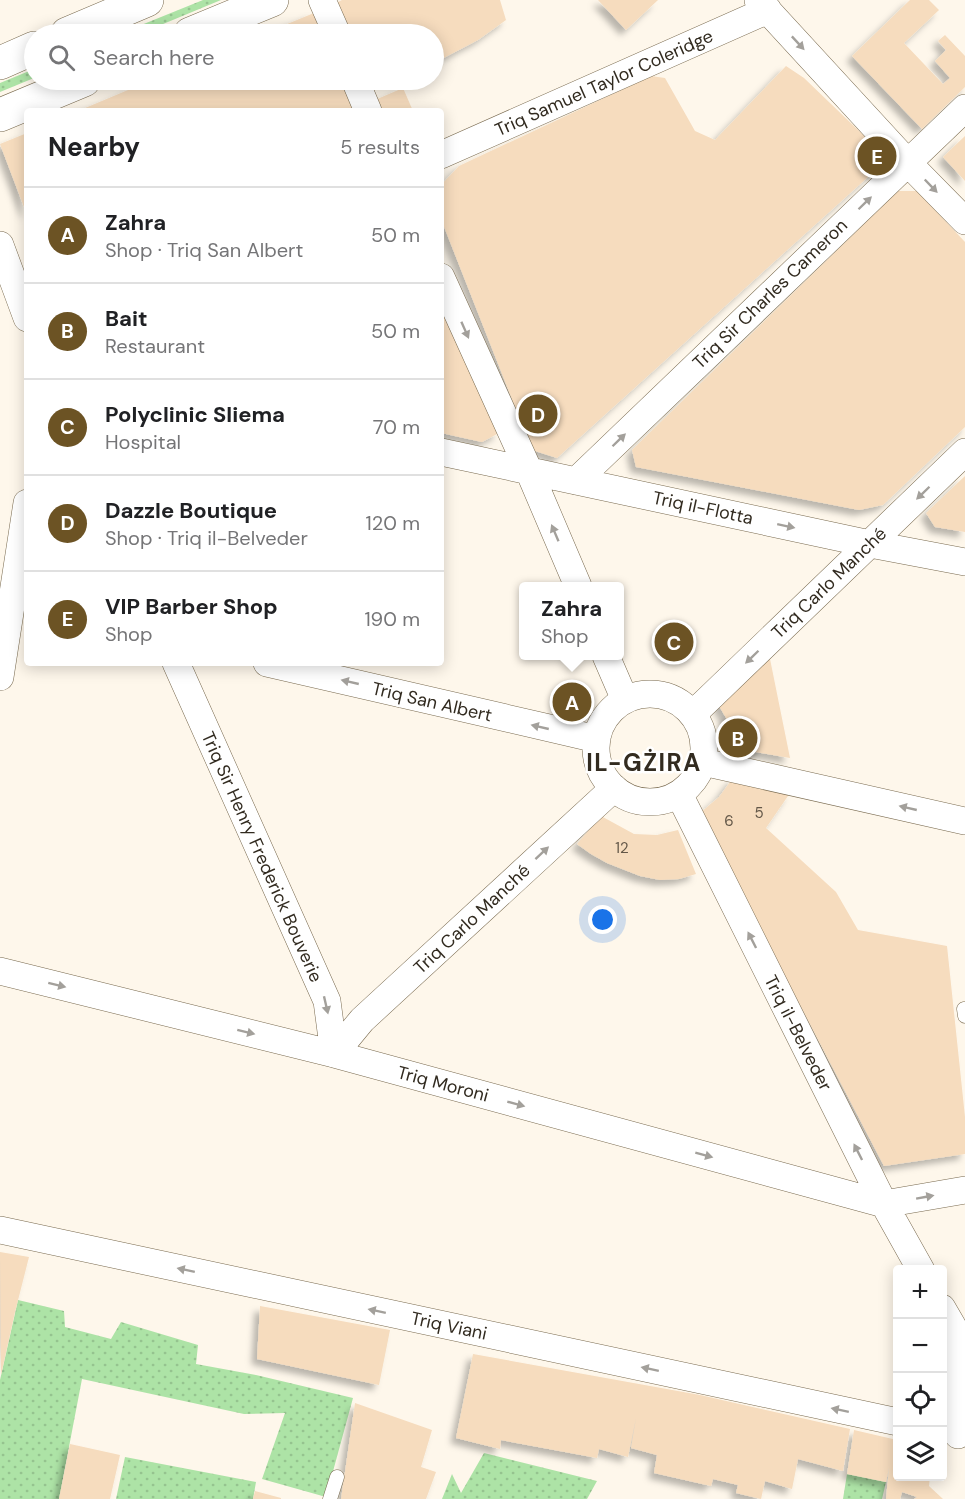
<!DOCTYPE html>
<html lang="en">
<head>
<meta charset="utf-8">
<style>
  :root { --surface:#fff; --page:#f2f2f2; --text:#202124; --muted:#757577; --line:#e0e0e0; --accent:#6c5324 }
  body { margin:0; font-family:"DM Sans",sans-serif; background:var(--page); color:var(--text) }
  .controls { position:absolute; right:18px; bottom:18px; display:grid; overflow:hidden; border-radius:6px; box-shadow:0 3px 15px #0003 }
  .controls button { width:54px; height:54px; display:grid; place-items:center; padding:0; border:0; border-bottom:2px solid var(--line); background:var(--surface); color:var(--text); font:30px sans-serif }
  .you { position:absolute; left:603px; top:920px; width:21px; height:21px; margin:-15px; border:4px solid #fff; border-radius:50%; background:#1a73e8; box-shadow:0 0 0 9px #1a73e833 }
  .badge { display:grid; place-items:center; width:39px; height:39px; border-radius:50%; background:var(--accent); color:#fff; font-size:20px; font-weight:700 }
  .pin { position:absolute; translate:-50% -50%; border:3px solid #fff; box-shadow:0 2px 6px #0006 }
  .popup { position:absolute; left:519px; top:582px; width:105px; height:78px; box-sizing:border-box; display:grid; place-content:center; border-radius:6px; background:var(--surface); filter:drop-shadow(0 2px 4px #0005); font-size:20px; white-space:nowrap; color:var(--muted) }
  .popup b { font-size:22px; color:var(--text) }
  .popup::after { content:''; position:absolute; left:50%; top:100%; margin-left:-12px; border:12px solid transparent; border-top-color:var(--surface) }
  .list { margin:0; padding:0; list-style:none }
  h2 { display:flex; justify-content:space-between; align-items:center; height:78px; margin:0; padding:0 24px; font-size:26px }
  h2 small { font-size:20px; font-weight:400; color:var(--muted) }
  .list li { display:grid; grid-template-columns:39px 1fr auto; gap:18px; align-items:center; box-sizing:border-box; height:96px; padding:0 24px; border-top:2px solid var(--line) }
  .list b { display:block; font-size:22px; white-space:nowrap }
  .list p { margin:0; font-size:20px; white-space:nowrap; color:var(--muted) }
  .list em { font-size:20px; font-style:normal; color:var(--muted) }
  .icon { flex:none; width:33px; height:33px; fill:none; stroke:currentColor; stroke-width:2; stroke-linecap:round; stroke-linejoin:round }
  .map { position:relative; flex:none; width:965px; height:1499px; overflow:hidden }
  .search { position:absolute; background:var(--surface); box-shadow:0 3px 15px #0003; left:24px; top:24px; width:420px; height:66px; display:flex; align-items:center; gap:15px; box-sizing:border-box; padding:0 21px; border-radius:33px; color:var(--muted); font-size:22px }
  .panel { position:absolute; background:var(--surface); box-shadow:0 3px 15px #0003; left:24px; top:108px; width:420px; height:558px; border-radius:6px }
  .map>svg:first-child { display:block }
  .grass { fill:url(#grass-dots) }
  .building { fill:#f6dcbe; filter:url(#shadow) }
  .lines { fill:none; stroke-linecap:round; stroke-linejoin:round }
  .lane-casing { stroke:#796a4f; stroke-width:15 }
  .street-casing { stroke:#796a4f; stroke-width:28 }
  .secondary-casing { stroke:#796a4f; stroke-width:34 }
  .lane { stroke:#fff; stroke-width:14 }
  .street { stroke:#fff; stroke-width:27 }
  .secondary { stroke:#fff; stroke-width:33 }
  .oneway { fill:#a3a09b }
  .labels { text-anchor:middle; stroke-width:5; stroke-linejoin:round; paint-order:stroke }
  .number-label { font-size:15px; fill:#635748 }
  .street-label { font-size:18px; fill:#322b20; stroke:#fff }
  .district-label { font-size:24px; font-weight:bold; letter-spacing:1.5px; fill:#322b20; stroke:#fff }
</style>
</head>
<body>
<div class="map">
<svg width="965" height="1499" viewBox="0 0 965 1499">
  <defs>
    <pattern id="grass-dots" width="8" height="8" patternUnits="userSpaceOnUse" patternTransform="scale(1.5)"><rect width="8" height="8" fill="#ade3a6"/><path d="M2 2h.1M6 6h.1" fill="none" stroke="#95c38f" stroke-width="1.8" stroke-linecap="round"/></pattern>
    <filter id="shadow"><feDropShadow dx="-5.5" dy="5.5" stdDeviation="3" flood-color="#0004"/></filter>
  </defs>
  <rect width="100%" height="100%" fill="#fef7eb"/>
  <path class="grass" d="M203,0H221L139,34H119Z
    M34,69V78L0,92V83Z
    M18,1300L64,1311L65,1327L111,1339L121,1322L198,1345L196,1364L256,1375L353,1398L326,1497L262,1479L285,1413L244,1414L82,1379L59,1499H0V1380Z
    M484,1453L597,1481L587,1499H442L452,1474L461,1493Z
    M125,1457L256,1482L253,1499H116Z
    M847,1474L886,1482L882,1499H843Z"/>
  <path class="building" d="M342,0H500L506,20L478,40L434,63V34H350L336,3Z
    M598,0H658L626,30Z
    M910,0H929L939,10L904,43L943,84L950,78L935,61L946,50L938,41L945,35L965,56V87L922,129L852,56Z
    M314,13L324,34H263Z
    M786,66L804,78L882,153L878,168L557,458L532,450L441,219V185L459,166L651,76L665,78L695,131L715,140Z
    M152,80H344L357,111H78Z
    M403,88L413,111H380L375,100Z
    M27,133V215L0,144Z
    M965,136V181L943,157Z
    M898,191H917L965,242V427L883,505L859,510L636,467L632,450Z
    M441,300L499,433L482,442L441,433Z
    M965,476V532L935,527L926,513Z
    M770,659L790,758L732,748L729,723L715,699Z
    M733,778L790,793L766,828L836,892L858,930L947,946L965,1117V1154L884,1166L700,813L719,797Z
    M601,816L634,834L657,835L678,830L696,874L679,879L660,880L640,876L607,863L591,854L577,844Z
    M0,1252L29,1257L15,1312L1,1375Z
    M260,1306L390,1330L379,1385L257,1359Z
    M473,1354L700,1395L850,1429L843,1471L798,1459L792,1489L765,1481L761,1499L736,1493L738,1485L713,1479L711,1486L654,1473L657,1455L631,1448L636,1418L628,1457L599,1449L597,1458L501,1440L500,1449L456,1438Z
    M355,1403L432,1430L421,1467L436,1472L426,1499H341Z
    M854,1430L897,1440V1476H930L929,1486L943,1499H914L917,1497L902,1492L900,1499H886L889,1468L886,1482L847,1474Z
    M70,1444L120,1455L110,1499H59Z
    M255,1491L281,1498V1499H253Z"/>
  <g class="lines">
    <g class="lane-casing">
      <path id="lane" d="M964,1009L965,1016
        M330,1499L337,1477"/>
    </g>
    <g class="street-casing">
      <path id="street" d="M322,0L337,34
        M758,0L907,162L965,221
        M355,80L368,111
        M441,155L768,10
        M0,245L27,318
        M441,277L529,471L578,586
        M441,452L870,544L965,562
        M576,481L965,108
        M606,656L625,700
        M176,663L327,1001L334,1054
        M267,663L597,739
        M0,677L27,503
        M596 748a54 54 0 1 1 108 0a54 54 0 1 1-108 0Z
        M693,714L965,452
        M703,762L965,821
        M679,794L884,1204L921,1270
        M0,971L334,1054L884,1204L965,1190
        M334,1054L362,1020L614,788
        M0,1230L898,1422
        M942,1308L956,1332L958,1435"/>
    </g>
    <g class="secondary-casing">
      <path id="secondary" d="M67,34L147,0
        M190,34L272,0
        M0,63L34,48
        M0,115L84,80"/>
    </g>
    <use href="#lane" class="lane"/>
    <use href="#street" class="street"/>
    <use href="#secondary" class="secondary"/>
  </g>
  <defs><path id="oneway-solid" d="M-6-.8H1V-3.2L6.5 0L1 3.2V.8H-6Z" transform="scale(1.5)"/></defs>
  <g class="oneway">
    <use href="#oneway-solid" transform="translate(798 43) rotate(47)"/>
    <use href="#oneway-solid" transform="translate(931 186) rotate(46)"/>
    <use href="#oneway-solid" transform="translate(865 203) rotate(-44)"/>
    <use href="#oneway-solid" transform="translate(465 330) rotate(66)"/>
    <use href="#oneway-solid" transform="translate(619 440) rotate(-44)"/>
    <use href="#oneway-solid" transform="translate(923 493) rotate(136)"/>
    <use href="#oneway-solid" transform="translate(786 526) rotate(12)"/>
    <use href="#oneway-solid" transform="translate(555 533) rotate(-113)"/>
    <use href="#oneway-solid" transform="translate(752 657) rotate(136)"/>
    <use href="#oneway-solid" transform="translate(350 682) rotate(-167)"/>
    <use href="#oneway-solid" transform="translate(540 727) rotate(-167)"/>
    <use href="#oneway-solid" transform="translate(908 808) rotate(-167)"/>
    <use href="#oneway-solid" transform="translate(542 853) rotate(-43)"/>
    <use href="#oneway-solid" transform="translate(752 940) rotate(-117)"/>
    <use href="#oneway-solid" transform="translate(57 985) rotate(14)"/>
    <use href="#oneway-solid" transform="translate(326 1005) rotate(77)"/>
    <use href="#oneway-solid" transform="translate(246 1032) rotate(14)"/>
    <use href="#oneway-solid" transform="translate(516 1104) rotate(15)"/>
    <use href="#oneway-solid" transform="translate(858 1152) rotate(-117)"/>
    <use href="#oneway-solid" transform="translate(704 1155) rotate(15)"/>
    <use href="#oneway-solid" transform="translate(925 1197) rotate(-10)"/>
    <use href="#oneway-solid" transform="translate(186 1270) rotate(-168)"/>
    <use href="#oneway-solid" transform="translate(377 1311) rotate(-168)"/>
    <use href="#oneway-solid" transform="translate(650 1369) rotate(-168)"/>
    <use href="#oneway-solid" transform="translate(840 1410) rotate(-168)"/>
  </g>
  <g class="labels">
    <g class="number-label">
      <text x="759" y="818">5</text>
      <text x="729" y="826">6</text>
      <text x="622" y="853">12</text>
    </g>
    <g class="street-label">
      <text transform="translate(604 83) rotate(-24)" y="6">Triq Samuel Taylor Coleridge</text>
      <text transform="translate(770 294) rotate(-44)" y="6">Triq Sir Charles Cameron</text>
      <text transform="translate(703 508) rotate(12)" y="6">Triq il-Flotta</text>
      <text transform="translate(829 583) rotate(-44)" y="6">Triq Carlo Manché</text>
      <text transform="translate(432 702) rotate(13)" y="6">Triq San Albert</text>
      <text transform="translate(262 857) rotate(66)" y="6">Triq Sir Henry Frederick Bouverie</text>
      <text transform="translate(472 919) rotate(-43)" y="6">Triq Carlo Manché</text>
      <text transform="translate(798 1033) rotate(63)" y="6">Triq il-Belveder</text>
      <text transform="translate(443 1084) rotate(15)" y="6">Triq Moroni</text>
      <text transform="translate(449 1326) rotate(12)" y="6">Triq Viani</text>
    </g>
    <g class="district-label">
      <text x="644" y="771">IL-GŻIRA</text>
    </g>
  </g>
</svg>
<div class="controls">
<button>+</button>
<button>−</button>
<button><svg class="icon" aria-label="locate" viewBox="0 0 24 24"><circle cx="12" cy="12" r="6"/><path d="M12 2v4M12 18v4M2 12h4M18 12h4"/></svg></button>
<button><svg class="icon" aria-label="layers" viewBox="0 0 24 24"><path d="M12 4l9 5-9 5-9-5zM3 14l9 5 9-5"/></svg></button>
</div>
<div class="you"></div>
<div class="pin badge" style="left:572px;top:702px">A</div>
<div class="popup"><b>Zahra</b>Shop</div>
<div class="pin badge" style="left:738px;top:738px">B</div>
<div class="pin badge" style="left:674px;top:642px">C</div>
<div class="pin badge" style="left:538px;top:414px">D</div>
<div class="pin badge" style="left:877px;top:156px">E</div>
<div class="search"><svg class="icon" aria-label="search" viewBox="0 0 24 24"><circle cx="10" cy="10" r="6"/><path d="M15 15l6 6"/></svg>Search here</div>
<section class="panel">
<h2>Nearby<small>5 results</small></h2>
<ul class="list">
<li><span class="badge">A</span><div><b>Zahra</b><p>Shop · Triq San Albert</p></div><em>50 m</em></li>
<li><span class="badge">B</span><div><b>Bait</b><p>Restaurant</p></div><em>50 m</em></li>
<li><span class="badge">C</span><div><b>Polyclinic Sliema</b><p>Hospital</p></div><em>70 m</em></li>
<li><span class="badge">D</span><div><b>Dazzle Boutique</b><p>Shop · Triq il-Belveder</p></div><em>120 m</em></li>
<li><span class="badge">E</span><div><b>VIP Barber Shop</b><p>Shop</p></div><em>190 m</em></li>
</ul>
</section>
</div>
</body>
</html>
